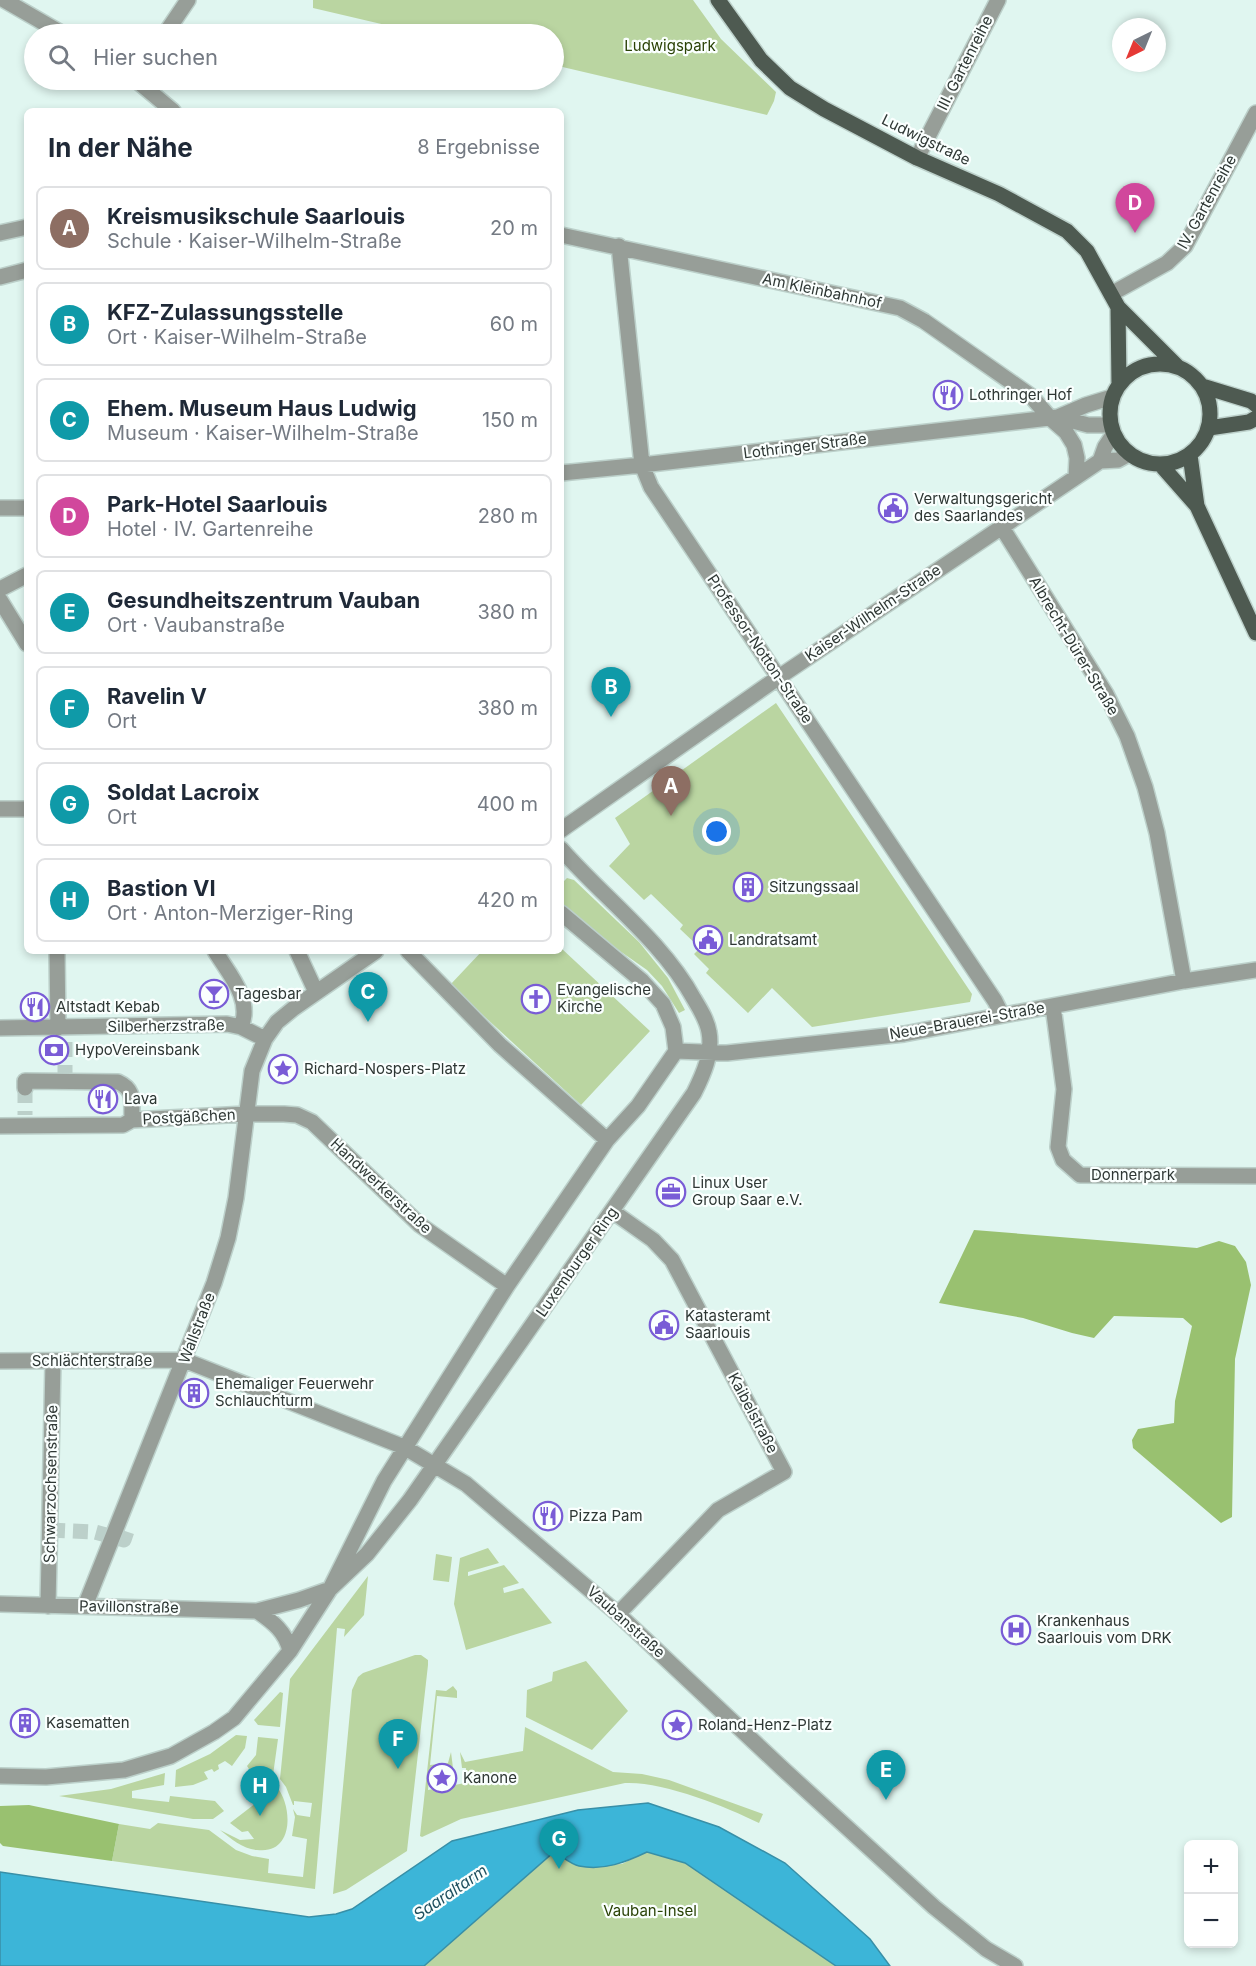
<!DOCTYPE html>
<html lang="de">
<head>
<meta charset="utf-8">
<style>
  :root { --surface:#fff; --page:#f2f2f3; --text:#1f2937; --muted:#747a83; --line:#e0e1e3; --accent:#d93025 }
  body { margin:0; font-family:Inter,sans-serif; background:var(--page); color:var(--text) }
  .controls { position:absolute; right:18px; bottom:18px; display:grid; overflow:hidden; border-radius:9px; box-shadow:0 3px 9px #0003 }
  .controls button { width:54px; height:54px; display:grid; place-items:center; padding:0; border:0; border-bottom:2px solid var(--line); background:var(--surface); color:var(--text); font:30px sans-serif }
  .compass { position:absolute; left:1112px; top:18px; width:54px; height:54px; border-radius:50%; background:var(--surface); box-shadow:0 3px 9px #0003; rotate:223deg }
  .you { position:absolute; left:717px; top:832px; width:21px; height:21px; margin:-15px; border:4px solid #fff; border-radius:50%; background:#1a73e8; box-shadow:0 0 0 9px #1a73e833 }
  .badge { display:grid; place-items:center; width:39px; height:39px; border-radius:50%; background:var(--accent); color:#fff; font-size:20px; font-weight:700 }
  .pin { position:absolute; translate:-50% -50px; filter:drop-shadow(0 2px 3px #0008) }
  .pin::after { content:''; position:absolute; top:32px; width:21px; height:18px; background:inherit; clip-path:polygon(0 0,100% 0,50% 100%) }
  .list { margin:0; padding:0; list-style:none }
  h2 { display:flex; justify-content:space-between; align-items:center; height:78px; margin:0; padding:0 24px; font-size:26px }
  h2 small { font-size:20px; font-weight:400; color:var(--muted) }
  .list li { display:grid; grid-template-columns:39px 1fr auto; gap:18px; align-items:center; box-sizing:border-box; height:84px; margin:0 12px 12px; padding:0 12px; border:2px solid var(--line); border-radius:9px }
  .list b { display:block; font-size:22px; white-space:nowrap }
  .list p { margin:0; font-size:20px; white-space:nowrap; color:var(--muted) }
  .list em { font-size:20px; font-style:normal; color:var(--muted) }
  .icon { flex:none; width:33px; height:33px; fill:none; stroke:currentColor; stroke-width:2; stroke-linecap:round; stroke-linejoin:round }
  .map { position:relative; flex:none; width:1256px; height:1966px; overflow:hidden }
  .search { position:absolute; background:var(--surface); box-shadow:0 3px 9px #0003; left:24px; top:24px; width:540px; height:66px; display:flex; align-items:center; gap:15px; box-sizing:border-box; padding:0 21px; border-radius:33px; color:var(--muted); font-size:22px }
  .panel { position:absolute; background:var(--surface); box-shadow:0 3px 9px #0003; left:24px; top:108px; width:540px; height:846px; border-radius:9px }
  .map>svg:first-child { display:block }
  .green { fill:#bad5a1 }
  .forest { fill:#99c170 }
  .water { fill:#3cb5d8; stroke:#388fa7; stroke-width:1.5 }
  .lines { fill:none; stroke-linecap:round; stroke-linejoin:round }
  .minor-tunnel { stroke:#bcd0ca; stroke-width:15; stroke-dasharray:15 8; stroke-linecap:butt }
  .minor-casing { stroke:#bcd0ca; stroke-width:18 }
  .major-casing { stroke:#bcd0ca; stroke-width:18 }
  .minor { stroke:#979e98; stroke-width:15 }
  .major { stroke:#4e5a51; stroke-width:15 }
  .labels { text-anchor:middle; stroke-width:4.5; stroke-linejoin:round; paint-order:stroke }
  .park-label { font-size:15px; fill:#2a4206; stroke:#fafffe }
  .street-label { font-size:15px; fill:#2e3734; stroke:#fafffe }
  .poi-label { font-size:15px; fill:#2e3734; stroke:#fafffe; text-anchor:start }
  .water-label { font-size:16px; font-style:italic; fill:#1f505f; stroke:#fafffe }
</style>
</head>
<body>
<div class="map">
<svg width="1256" height="1966" viewBox="0 0 1256 1966">
  <rect width="100%" height="100%" fill="#e0f6f0"/>
  <path class="green" d="M313,0H693L721,39L776,92L774,101L767,115L554,65V34H424L313,8Z
    M776,703L972,994L970,1002L812,1027L772,988L748,1013L706,973L709,969L694,954L700,948L680,929L683,925L651,894L644,900L609,866L630,844L615,818Z
    M567,878L574,880L639,942L668,978L685,1010L679,1013L662,986L647,970L597,935L561,904V884Z
    M561,948L650,1031L581,1105L450,985L482,951H561Z
    M488,1548L499,1563L468,1572V1576L504,1565L519,1583L503,1588L504,1593L523,1588L552,1623L466,1650L454,1604L460,1558Z
    M436,1554L452,1557L449,1582L433,1580Z
    M368,1576L364,1615L344,1637L345,1629L337,1628L315,1889L112,1861L119,1824L150,1829L158,1823L209,1830L236,1850L252,1856L269,1859L268,1873L303,1877L307,1839L292,1836L295,1817L293,1809L297,1815L310,1817L312,1803L294,1801V1805H293L286,1787L280,1779L290,1679Z
    M415,1655H421L428,1660V1665L407,1851L346,1890L333,1894L352,1690L358,1677L363,1673Z
    M586,1661L628,1711L592,1750L526,1717L527,1690L552,1681L553,1672Z
    M453,1686L457,1691V1698L437,1696L430,1765L448,1763L451,1752L453,1768L430,1771L428,1790L465,1783L466,1768H462L460,1752L465,1762L523,1751L525,1727L613,1772L642,1774L669,1780L763,1814L759,1823C725,1806 662,1781 625,1783L461,1819L422,1837L420,1836L436,1690L446,1691Z
    M280,1692L283,1693L280,1727L258,1725L254,1720Z
    M236,1735L247,1736L245,1748L232,1766L225,1761L218,1765L219,1769L214,1772L212,1769L204,1772L208,1779L193,1785L175,1787L176,1770L210,1754Z
    M258,1737L278,1739L273,1775L267,1781L253,1775L247,1766L256,1755Z
    M165,1773L164,1785L132,1791V1798L169,1802L170,1796L215,1801L224,1811L213,1819H193L59,1796L111,1789Z
    M277,1787C293,1807 294,1855 257,1850C243,1849 231,1839 220,1830L240,1840L254,1839L248,1831L242,1832L230,1823Z
    M647,1851L685,1863L836,1966H424L554,1852L577,1866L622,1864Z"/>
  <path class="forest" d="M974,1230L1197,1248L1219,1241L1235,1246L1246,1262L1251,1285L1235,1359L1232,1517L1221,1523L1133,1448L1132,1440L1138,1429L1174,1423L1175,1401L1192,1326L1183,1318L1114,1316L1094,1338L1072,1333L1023,1318L939,1303Z
    M29,1805L119,1824L112,1861L3,1846L0,1843V1806Z"/>
  <path class="water" d="M648,1803L719,1827L785,1863L870,1939L890,1966H836L685,1863L647,1852C626,1862 604,1871 579,1866C570,1864 562,1856 554,1852L424,1966H0V1872L309,1917L336,1914L352,1909L452,1841L578,1810Z"/>
  <g class="lines">
    <path class="minor-tunnel" d="M65,1042V1075
      M25,1088V1115
      M50,1530L95,1532L124,1540L127,1531"/>
    <g class="minor-casing">
      <path id="minor" d="M4,0L63,34
        M165,34L188,0
        M136,80L173,111
        M917,158L998,0
        M0,233L27,227
        M561,235L900,308L924,321L1031,396L1050,418L1066,432L1074,445L1077,458L1076,477
        M619,246L642,465L651,487L995,1001L1002,1015
        M0,277L27,270
        M1111,294L1167,263L1185,246L1256,113
        M1058,417L1088,425H1110
        M1100,461L1105,447L1113,435
        M561,473L642,465L1058,417L1086,405L1112,397
        M0,508H27
        M1001,526L1106,694L1127,736L1145,787L1157,833L1184,981
        M0,589L27,575
        M0,600L27,644
        M0,809H27
        M561,830L779,677L1100,461L1118,460L1129,454
        M561,913L642,981L663,1004L673,1027L676,1051
        M57,951L58,1028
        M215,951C228,973 253,999 241,1027
        M297,951L316,992
        M408,951L500,1045L607,1140
        M1053,1006L1064,1089L1058,1147L1063,1160L1080,1175L1256,1176
        M0,1028L227,1024L241,1027L265,1039
        M676,1051L727,1053L904,1034L1184,981L1256,970
        M25,1088V1081L118,1082C136,1090 131,1102 132,1120
        M0,1126L123,1125L132,1120L246,1114H284L297,1115L312,1122L420,1225L507,1286
        M612,1211L653,1240L672,1260L784,1472L718,1510L618,1614
        M0,1361L184,1360L404,1447L466,1484L618,1614L783,1769L934,1907L986,1949L1015,1966
        M0,1604L257,1611L299,1600L330,1589L367,1554L410,1500L694,1093C703,1075 713,1053 709,1032C707,1020 700,1009 694,999C662,941 605,899 561,849
        M48,1606L53,1362
        M85,1606L214,1283L228,1238L236,1198L252,1071L265,1039L277,1022L294,1008L376,951
        M257,1611C273,1622 286,1632 290,1651
        M0,1776L46,1777L124,1770L171,1756L214,1732L234,1718L290,1651L330,1589L384,1481L507,1286L607,1140L638,1106L676,1051"/>
    </g>
    <g class="major-casing">
      <path id="major" d="M718,0L761,60L790,88L824,109L917,158L999,194L1067,231L1087,251L1118,307L1177,366
        M1118,307L1119,385
        M1110 414a50 50 0 1 1 100 0a50 50 0 1 1-100 0Z
        M1202,386L1251,401L1256,405
        M1209,428L1249,422L1256,418
        M1190,455L1197,506L1256,633
        M1160,464L1197,506"/>
    </g>
    <use href="#minor" class="minor"/>
    <use href="#major" class="major"/>
  </g>
  <defs>
    <g id="restaurant-ring" transform="scale(1.5)"><circle r="9.5" fill="#fafffe" stroke="#795cd6" stroke-width="1.5"/><path d="M-5-6h1v4h1v-4h1v4h1v-4h1v5L-1.5 .5V6h-2V.5L-5-1ZM5-6V6H3V1.5H1.5Q1.5-4 5-6Z" fill="#795cd6"/></g>
    <g id="civic-ring" transform="scale(1.5)"><circle r="9.5" fill="#fafffe" stroke="#795cd6" stroke-width="1.5"/><path d="M-.6-6.5H3V-4.5H.6V-3L4-1V1h2V6H-6V1h2V-1L-.6-3ZM-1.2 2.5V6h2.4V2.5Z" fill="#795cd6"/></g>
    <g id="building-ring" transform="scale(1.5)"><circle r="9.5" fill="#fafffe" stroke="#795cd6" stroke-width="1.5"/><path d="M-4-6H4V6H1V3H-1V6H-4ZM-2.5-4.3h1.7v1.8h-1.7ZM.8-4.3h1.7v1.8H.8ZM-2.5-1h1.7V.8h-1.7ZM.8-1h1.7V.8H.8Z" fill="#795cd6"/></g>
    <g id="bar-ring" transform="scale(1.5)"><circle r="9.5" fill="#fafffe" stroke="#795cd6" stroke-width="1.5"/><path d="M-6-5H6L.8 .8V4.5H3.5V6h-7V4.5H-.8V.8Z" fill="#795cd6"/></g>
    <g id="church-ring" transform="scale(1.5)"><circle r="9.5" fill="#fafffe" stroke="#795cd6" stroke-width="1.5"/><path d="M-1.2-6h2.4v3.5h3.3v2.4h-3.3V6h-2.4V-.1h-3.3v-2.4h3.3Z" fill="#795cd6"/></g>
    <g id="bank-ring" transform="scale(1.5)"><circle r="9.5" fill="#fafffe" stroke="#795cd6" stroke-width="1.5"/><path d="M-6-4H6V4H-6ZM0-2.3a2.3 2.3 0 1 0 0 4.6a2.3 2.3 0 1 0 0-4.6Z" fill="#795cd6"/></g>
    <g id="sight-ring" transform="scale(1.5)"><circle r="9.5" fill="#fafffe" stroke="#795cd6" stroke-width="1.5"/><path d="M0-6L1.8-2.2L6-1.7L2.9 1.2L3.7 5.4L0 3.3L-3.7 5.4L-2.9 1.2L-6-1.7L-1.8-2.2Z" fill="#795cd6"/></g>
    <g id="office-ring" transform="scale(1.5)"><circle r="9.5" fill="#fafffe" stroke="#795cd6" stroke-width="1.5"/><path d="M-6-3h4V-5.5h4V-3h4V5H-6ZM-1-4.5V-3h2v-1.5ZM-6 0V1H6V0Z" fill="#795cd6"/></g>
    <g id="hospital-ring" transform="scale(1.5)"><circle r="9.5" fill="#fafffe" stroke="#795cd6" stroke-width="1.5"/><path d="M-5-5h3v3.5h4V-5h3V5h-3V1.5h-4V5h-3Z" fill="#795cd6"/></g>
  </defs>
  <g fill-rule="evenodd">
    <use href="#restaurant-ring" x="948" y="395"/>
    <use href="#civic-ring" x="893" y="508"/>
    <use href="#building-ring" x="748" y="887"/>
    <use href="#civic-ring" x="708" y="940"/>
    <use href="#bar-ring" x="214" y="994"/>
    <use href="#church-ring" x="536" y="999"/>
    <use href="#restaurant-ring" x="35" y="1007"/>
    <use href="#bank-ring" x="54" y="1050"/>
    <use href="#sight-ring" x="283" y="1069"/>
    <use href="#restaurant-ring" x="103" y="1099"/>
    <use href="#office-ring" x="671" y="1192"/>
    <use href="#civic-ring" x="664" y="1325"/>
    <use href="#building-ring" x="194" y="1393"/>
    <use href="#restaurant-ring" x="548" y="1516"/>
    <use href="#hospital-ring" x="1016" y="1630"/>
    <use href="#building-ring" x="25" y="1723"/>
    <use href="#sight-ring" x="677" y="1725"/>
    <use href="#sight-ring" x="442" y="1778"/>
  </g>
  <g class="labels">
    <g class="park-label">
      <text x="670" y="51">Ludwigspark</text>
      <text x="650" y="1916">Vauban-Insel</text>
    </g>
    <g class="street-label">
      <text transform="translate(965 63) rotate(-63)" y="5">III. Gartenreihe</text>
      <text transform="translate(926 140) rotate(26)" y="5">Ludwigstraße</text>
      <text transform="translate(1207 202) rotate(-61)" y="5">IV. Gartenreihe</text>
      <text transform="translate(822 291) rotate(12)" y="5">Am Kleinbahnhof</text>
      <text transform="translate(805 446) rotate(-7)" y="5">Lothringer Straße</text>
      <text transform="translate(873 613) rotate(-34)" y="5">Kaiser-Wilhelm-Straße</text>
      <text transform="translate(1074 646) rotate(59)" y="5">Albrecht-Dürer-Straße</text>
      <text transform="translate(760 649) rotate(56)" y="5">Professor-Notton-Straße</text>
      <text transform="translate(967 1021) rotate(-10)" y="5">Neue-Brauerei-Straße</text>
      <text transform="translate(166 1026) rotate(-1)" y="5">Silberherzstraße</text>
      <text transform="translate(189 1117) rotate(-3)" y="5">Postgäßchen</text>
      <text x="1133" y="1180">Donnerpark</text>
      <text transform="translate(381 1186) rotate(43)" y="5">Handwerkerstraße</text>
      <text transform="translate(577 1262) rotate(-55)" y="5">Luxemburger Ring</text>
      <text transform="translate(197 1328) rotate(-69)" y="5">Wallstraße</text>
      <text x="92" y="1366">Schlächterstraße</text>
      <text transform="translate(753 1413) rotate(62)" y="5">Kaibelstraße</text>
      <text transform="translate(51 1484) rotate(-89)" y="5">Schwarzochsenstraße</text>
      <text transform="translate(129 1607) rotate(1)" y="5">Pavillonstraße</text>
      <text transform="translate(626 1622) rotate(42)" y="5">Vaubanstraße</text>
    </g>
    <g class="poi-label">
      <text x="969" y="400">Lothringer Hof</text>
      <text x="914" y="504">Verwaltungsgericht<tspan x="914" dy="17">des Saarlandes</tspan></text>
      <text x="769" y="892">Sitzungssaal</text>
      <text x="729" y="945">Landratsamt</text>
      <text x="557" y="995">Evangelische<tspan x="557" dy="17">Kirche</tspan></text>
      <text x="235" y="999">Tagesbar</text>
      <text x="56" y="1012">Altstadt Kebab</text>
      <text x="75" y="1055">HypoVereinsbank</text>
      <text x="304" y="1074">Richard-Nospers-Platz</text>
      <text x="124" y="1104">Lava</text>
      <text x="692" y="1188">Linux User<tspan x="692" dy="17">Group Saar e.V.</tspan></text>
      <text x="685" y="1321">Katasteramt<tspan x="685" dy="17">Saarlouis</tspan></text>
      <text x="215" y="1389">Ehemaliger Feuerwehr<tspan x="215" dy="17">Schlauchturm</tspan></text>
      <text x="569" y="1521">Pizza Pam</text>
      <text x="1037" y="1626">Krankenhaus<tspan x="1037" dy="17">Saarlouis vom DRK</tspan></text>
      <text x="46" y="1728">Kasematten</text>
      <text x="698" y="1730">Roland-Henz-Platz</text>
      <text x="463" y="1783">Kanone</text>
    </g>
    <g class="water-label">
      <text transform="translate(450 1892) rotate(-34)" y="6">Saaraltarm</text>
    </g>
  </g>
</svg>
<div class="controls">
<button>+</button>
<button>−</button>
</div>
<svg class="compass" viewBox="-18 -18 36 36"><path d="M0-13l5 13h-10z" fill="#e53935"/><path d="M0 13l5-13h-10z" fill="#747a83"/></svg>
<div class="you"></div>
<div class="pin badge" style="left:671px;top:816px;background:#8d6e63">A</div>
<div class="pin badge" style="left:611px;top:717px;background:#0f9aa8">B</div>
<div class="pin badge" style="left:368px;top:1022px;background:#0f9aa8">C</div>
<div class="pin badge" style="left:1135px;top:233px;background:#d1479c">D</div>
<div class="pin badge" style="left:886px;top:1800px;background:#0f9aa8">E</div>
<div class="pin badge" style="left:398px;top:1769px;background:#0f9aa8">F</div>
<div class="pin badge" style="left:559px;top:1869px;background:#0f9aa8">G</div>
<div class="pin badge" style="left:260px;top:1816px;background:#0f9aa8">H</div>
<div class="search"><svg class="icon" aria-label="search" viewBox="0 0 24 24"><circle cx="10" cy="10" r="6"/><path d="M15 15l6 6"/></svg>Hier suchen</div>
<section class="panel">
<h2>In der Nähe<small>8 Ergebnisse</small></h2>
<ul class="list">
<li><span class="badge" style="background:#8d6e63">A</span><div><b>Kreismusikschule Saarlouis</b><p>Schule · Kaiser-Wilhelm-Straße</p></div><em>20 m</em></li>
<li><span class="badge" style="background:#0f9aa8">B</span><div><b>KFZ-Zulassungsstelle</b><p>Ort · Kaiser-Wilhelm-Straße</p></div><em>60 m</em></li>
<li><span class="badge" style="background:#0f9aa8">C</span><div><b>Ehem. Museum Haus Ludwig</b><p>Museum · Kaiser-Wilhelm-Straße</p></div><em>150 m</em></li>
<li><span class="badge" style="background:#d1479c">D</span><div><b>Park-Hotel Saarlouis</b><p>Hotel · IV. Gartenreihe</p></div><em>280 m</em></li>
<li><span class="badge" style="background:#0f9aa8">E</span><div><b>Gesundheitszentrum Vauban</b><p>Ort · Vaubanstraße</p></div><em>380 m</em></li>
<li><span class="badge" style="background:#0f9aa8">F</span><div><b>Ravelin V</b><p>Ort</p></div><em>380 m</em></li>
<li><span class="badge" style="background:#0f9aa8">G</span><div><b>Soldat Lacroix</b><p>Ort</p></div><em>400 m</em></li>
<li><span class="badge" style="background:#0f9aa8">H</span><div><b>Bastion VI</b><p>Ort · Anton-Merziger-Ring</p></div><em>420 m</em></li>
</ul>
</section>
</div>
</body>
</html>
